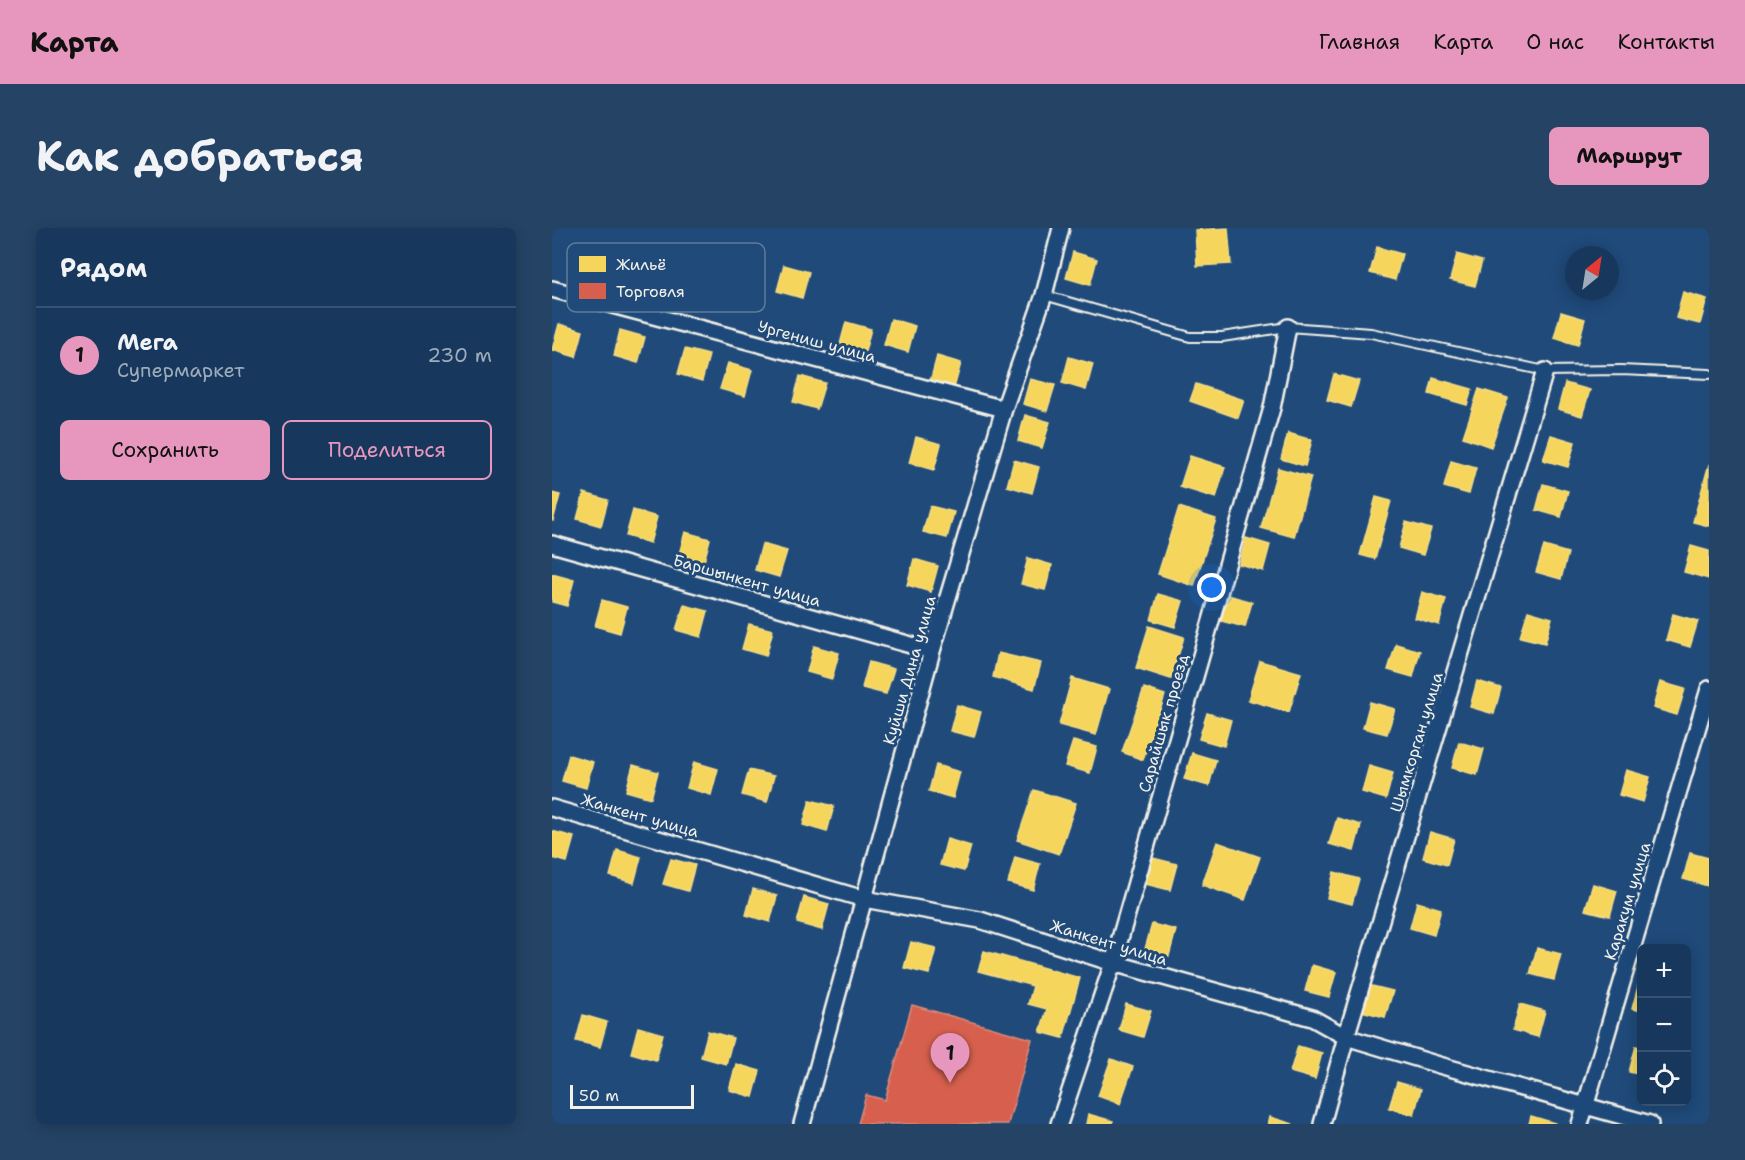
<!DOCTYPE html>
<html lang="ru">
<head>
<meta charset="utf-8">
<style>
  :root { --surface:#17385c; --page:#244365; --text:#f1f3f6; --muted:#9eacbb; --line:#365272; --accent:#e797bd }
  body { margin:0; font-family:"Shantell Sans",sans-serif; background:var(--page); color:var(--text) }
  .controls { position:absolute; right:18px; bottom:18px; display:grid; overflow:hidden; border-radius:9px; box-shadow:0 3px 15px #0003 }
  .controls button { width:54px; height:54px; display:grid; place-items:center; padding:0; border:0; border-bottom:2px solid var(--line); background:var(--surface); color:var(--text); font:30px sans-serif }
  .compass { position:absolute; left:1013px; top:18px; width:54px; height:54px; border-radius:50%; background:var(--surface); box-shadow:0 3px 15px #0003; rotate:30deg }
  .scale { position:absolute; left:18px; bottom:15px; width:124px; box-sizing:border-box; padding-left:6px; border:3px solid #f4f1e8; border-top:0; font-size:16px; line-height:21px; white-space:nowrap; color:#f4f1e8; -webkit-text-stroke:4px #1f4a7a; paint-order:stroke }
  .you { position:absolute; left:660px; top:360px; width:21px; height:21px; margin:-15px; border:4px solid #fff; border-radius:50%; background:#1a73e8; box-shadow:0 0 0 9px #1a73e833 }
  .badge { display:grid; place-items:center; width:39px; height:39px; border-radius:50%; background:var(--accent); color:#111; font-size:20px; font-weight:700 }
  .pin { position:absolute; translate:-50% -50px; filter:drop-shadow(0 2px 3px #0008) }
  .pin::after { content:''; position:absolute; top:32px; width:21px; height:18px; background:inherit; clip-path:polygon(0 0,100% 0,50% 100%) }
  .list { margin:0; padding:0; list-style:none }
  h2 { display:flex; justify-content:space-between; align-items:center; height:78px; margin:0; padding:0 24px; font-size:26px }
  h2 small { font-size:20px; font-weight:400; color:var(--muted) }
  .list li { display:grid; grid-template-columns:39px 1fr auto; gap:18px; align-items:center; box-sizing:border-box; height:96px; padding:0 24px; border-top:2px solid var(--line) }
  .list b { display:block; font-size:22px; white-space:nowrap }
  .list p { margin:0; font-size:20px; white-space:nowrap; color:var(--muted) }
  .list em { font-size:20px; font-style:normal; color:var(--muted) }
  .actions { display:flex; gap:12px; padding:18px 24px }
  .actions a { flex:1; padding:14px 0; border:2px solid var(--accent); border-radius:9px; text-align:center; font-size:21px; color:var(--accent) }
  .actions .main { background:var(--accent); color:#111 }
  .icon { flex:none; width:33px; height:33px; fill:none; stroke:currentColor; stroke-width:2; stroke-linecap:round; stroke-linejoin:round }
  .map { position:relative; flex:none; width:1157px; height:896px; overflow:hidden; border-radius:9px }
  header { display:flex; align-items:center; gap:36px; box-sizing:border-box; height:84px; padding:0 30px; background:var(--accent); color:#111 }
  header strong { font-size:28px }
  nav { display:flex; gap:33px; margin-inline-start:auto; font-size:21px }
  .intro { display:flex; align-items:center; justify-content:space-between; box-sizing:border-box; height:144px; padding:0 36px }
  h1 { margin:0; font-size:42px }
  .button { padding:15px 27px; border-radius:9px; background:var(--accent); color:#111; font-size:21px; font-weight:700 }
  main { display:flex; gap:36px; padding:0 36px }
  aside { flex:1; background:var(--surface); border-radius:9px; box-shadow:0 3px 15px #0003 }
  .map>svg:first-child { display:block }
  .homes { fill:#f6d55c; stroke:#f5dd86; stroke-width:1.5 }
  .shops { fill:#d6604d; stroke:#df8c7c; stroke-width:1.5 }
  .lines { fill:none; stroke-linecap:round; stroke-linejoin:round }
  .lane-casing { stroke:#f4f1e8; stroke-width:12 }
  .street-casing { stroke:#f4f1e8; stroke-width:20 }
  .lane { stroke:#1f4a7a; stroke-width:8 }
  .street { stroke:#1f4a7a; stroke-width:15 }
  .labels { text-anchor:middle; stroke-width:6; stroke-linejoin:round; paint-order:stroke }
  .street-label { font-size:16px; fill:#f4f1e8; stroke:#1f4a7a }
  .key { fill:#1f4a7a; stroke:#5f7c9b; stroke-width:1.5 }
  .key-label { font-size:16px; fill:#f4f1e8 }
</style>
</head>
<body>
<header>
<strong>Карта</strong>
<nav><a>Главная</a><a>Карта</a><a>О нас</a><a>Контакты</a></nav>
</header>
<div class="intro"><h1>Как добраться</h1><a class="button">Маршрут</a></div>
<main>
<aside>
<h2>Рядом<small></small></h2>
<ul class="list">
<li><span class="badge">1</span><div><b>Мега</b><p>Супермаркет</p></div><em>230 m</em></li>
</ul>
<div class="actions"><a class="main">Сохранить</a><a>Поделиться</a></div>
</aside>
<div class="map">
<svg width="1157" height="896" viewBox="0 0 1157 896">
  <rect width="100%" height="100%" fill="#1f4a7a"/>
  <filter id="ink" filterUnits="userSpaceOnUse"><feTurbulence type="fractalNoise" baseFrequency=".0167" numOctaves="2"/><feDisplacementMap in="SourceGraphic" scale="12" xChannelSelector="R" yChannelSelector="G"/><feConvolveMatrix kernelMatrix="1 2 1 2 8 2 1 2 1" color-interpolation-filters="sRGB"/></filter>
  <g filter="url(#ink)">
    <path class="homes" d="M676,0L679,36L645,38L643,2Z
      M825,19L850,26L843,52L818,45Z
      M521,24L545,31L538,57L514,50Z
      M905,26L930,33L923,58L898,52Z
      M232,37L257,44L250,70L225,63Z
      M1131,64L1155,71L1148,96L1124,90Z
      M1009,84L1033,91L1026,117L1002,110Z
      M339,91L363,98L356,124L332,117Z
      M294,94L319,101L312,127L287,120Z
      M7,96L31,103L24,129L0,122Z
      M68,102L93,109L86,135L62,128Z
      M133,121L157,127L150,153L126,146Z
      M385,128L409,135L402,160L378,154Z
      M517,129L541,136L534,162L510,155Z
      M176,135L200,142L193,168L168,161Z
      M782,146L807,153L799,179L775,172Z
      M248,148L273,155L265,181L241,174Z
      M881,150L920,161L915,177L877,166Z
      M478,151L503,157L495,183L471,176Z
      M1013,155L1038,162L1030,188L1006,181Z
      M644,156L692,172L686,190L638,173Z
      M927,161L956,170L939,219L911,209Z
      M473,187L498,194L490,220L466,213Z
      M736,205L760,212L753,238L729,231Z
      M999,207L1023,214L1016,239L991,232Z
      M364,209L389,216L382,242L357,235Z
      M638,228L673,239L664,270L628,259Z
      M462,232L487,239L480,265L455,258Z
      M899,233L924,240L917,266L892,259Z
      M1157,236V298L1141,294Z
      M726,240L759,249L742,309L709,300Z
      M991,256L1016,263L1009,289L984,282Z
      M0,265L8,267L1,293L0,292Z
      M32,265L56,272L49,298L25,291Z
      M824,269L839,273L823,331L808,327Z
      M378,278L402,284L395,310L371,304Z
      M627,279L664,291L642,358L606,346Z
      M81,282L105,289L98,315L74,308Z
      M854,294L879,301L871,327L847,320Z
      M133,304L158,311L151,337L126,330Z
      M694,310L718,317L711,343L687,336Z
      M210,316L235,323L227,349L203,342Z
      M992,318L1016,325L1009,351L984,344Z
      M1139,318L1157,323V351L1132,344Z
      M476,330L500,337L493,362L469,356Z
      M362,331L386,338L379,364L355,357Z
      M0,346L22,352L15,378L0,374Z
      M870,364L894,371L887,397L863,390Z
      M606,366L631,373L623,399L599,392Z
      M676,367L700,374L693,399L669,393Z
      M50,372L75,379L68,405L43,398Z
      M132,377L156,383L149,409L124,402Z
      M976,383L1000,390L993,415L968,409Z
      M1121,386L1146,393L1138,419L1114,412Z
      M197,396L221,402L214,428L190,421Z
      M597,398L632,409L619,451L584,440Z
      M844,416L868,423L861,449L836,442Z
      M262,418L287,425L280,451L255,444Z
      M446,425L489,435L482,461L441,449Z
      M708,433L749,445L737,484L696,472Z
      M317,434L342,441L334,466L310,460Z
      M520,450L557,461L544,507L507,497Z
      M925,453L949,460L942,486L918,479Z
      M1108,454L1133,461L1125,487L1101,480Z
      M592,460L613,467L606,489L616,492L609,513L598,509L591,532L570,524Z
      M818,474L843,481L835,506L811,500Z
      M405,477L429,484L422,509L398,503Z
      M655,485L679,492L672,518L647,511Z
      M521,513L545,519L538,545L513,538Z
      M907,514L932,521L925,547L900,540Z
      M640,525L664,532L657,558L632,551Z
      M17,527L41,534L34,560L10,553Z
      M142,534L166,541L159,567L135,560Z
      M81,537L106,544L99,570L74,563Z
      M384,537L408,544L401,570L377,563Z
      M817,538L841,545L834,571L810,564Z
      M197,542L222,548L215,574L190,567Z
      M1074,542L1098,549L1091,574L1067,567Z
      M482,562L524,575L507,626L465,612Z
      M258,572L282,578L275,604L251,597Z
      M785,590L809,597L802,623L777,616Z
      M0,603L22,609L15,634L0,630Z
      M878,604L902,611L895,637L871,630Z
      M395,611L419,618L412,643L388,637Z
      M665,614L708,629L693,672L650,657Z
      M65,622L89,629L82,655L58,648Z
      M1138,625L1157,630L1156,658L1131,651Z
      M463,629L488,636L481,662L456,655Z
      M601,630L625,636L618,662L593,656Z
      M119,631L143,637L136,663L111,656Z
      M782,644L807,651L800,676L775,670Z
      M1041,656L1065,663L1058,688L1033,682Z
      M201,661L225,668L218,694L194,687Z
      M252,669L277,676L270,702L245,695Z
      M865,674L889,681L882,707L858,700Z
      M600,696L624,702L617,728L593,721Z
      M359,714L384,720L377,746L352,740Z
      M985,720L1009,726L1002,752L978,746Z
      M432,723L528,750L511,810L488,804L495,781L476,776L481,758L426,743Z
      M760,737L784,744L777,769L753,763Z
      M1087,755L1090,756V783L1080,781Z
      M816,757L841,763L833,789L809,783Z
      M574,776L599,783L591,809L567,802Z
      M968,776L993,783L986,809L961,802Z
      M31,787L55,794L48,819L24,813Z
      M86,799L111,806L104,832L79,825Z
      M156,803L181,810L174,836L149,829Z
      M746,818L770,825L763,851L738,844Z
      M1084,818L1090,820V847L1077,844Z
      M559,831L581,839L568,876L546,868Z
      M184,836L208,843L201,869L177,862Z
      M845,854L869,861L862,887L837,880Z
      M536,886L561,893L560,896H534Z
      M979,888L1003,895V896H977Z
      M718,889L741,896H716Z"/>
    <path class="shops" d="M360,777L480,811L456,896H306L314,867L333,872Z"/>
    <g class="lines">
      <g class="lane-casing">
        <path id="lane" d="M492,67L638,109H670L736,99L819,105L993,143L1069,142L1157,146"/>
      </g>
      <g class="street-casing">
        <path id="street" d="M0,61L452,181
          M0,316L380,423
          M0,580L312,671L428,692L561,735L760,790L794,809L887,837L1098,896
          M250,896L380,423L452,181L492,67L509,0
          M507,896L561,735L720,180L736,99
          M770,896L794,809L993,143
          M1028,896L1157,461"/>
      </g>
      <use href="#lane" class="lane"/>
      <use href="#street" class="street"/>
    </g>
  </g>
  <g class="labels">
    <g class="street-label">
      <text transform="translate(265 113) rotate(15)" y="6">Ургениш улица</text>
      <text transform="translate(195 352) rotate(16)" y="6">Баршынкент улица</text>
      <text transform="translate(357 442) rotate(-74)" y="6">Куйши Дина улица</text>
      <text transform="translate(611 495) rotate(-74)" y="6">Сарайшык проезд</text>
      <text transform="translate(864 514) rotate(-73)" y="6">Шымкорган улица</text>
      <text transform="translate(88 587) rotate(16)" y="6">Жанкент улица</text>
      <text transform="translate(1075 673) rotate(-73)" y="6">Каракум улица</text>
      <text transform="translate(557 714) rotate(17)" y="6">Жанкент улица</text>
    </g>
  </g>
  <rect x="15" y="15" width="198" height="69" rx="9" class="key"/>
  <rect x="27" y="28" width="27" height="16" fill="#f6d55c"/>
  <rect x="27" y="55" width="27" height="16" fill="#d6604d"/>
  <g class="key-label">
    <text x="64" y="42">Жильё</text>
    <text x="64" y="69">Торговля</text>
  </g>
</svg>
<div class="controls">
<button>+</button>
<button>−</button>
<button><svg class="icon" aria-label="locate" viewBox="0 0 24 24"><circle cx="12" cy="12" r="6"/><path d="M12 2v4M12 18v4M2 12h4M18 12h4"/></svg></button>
</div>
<svg class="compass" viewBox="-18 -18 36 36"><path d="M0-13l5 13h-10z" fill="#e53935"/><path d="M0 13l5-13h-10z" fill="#9eacbb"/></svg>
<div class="scale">50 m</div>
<div class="you"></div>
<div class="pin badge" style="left:398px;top:855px">1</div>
</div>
</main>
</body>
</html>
